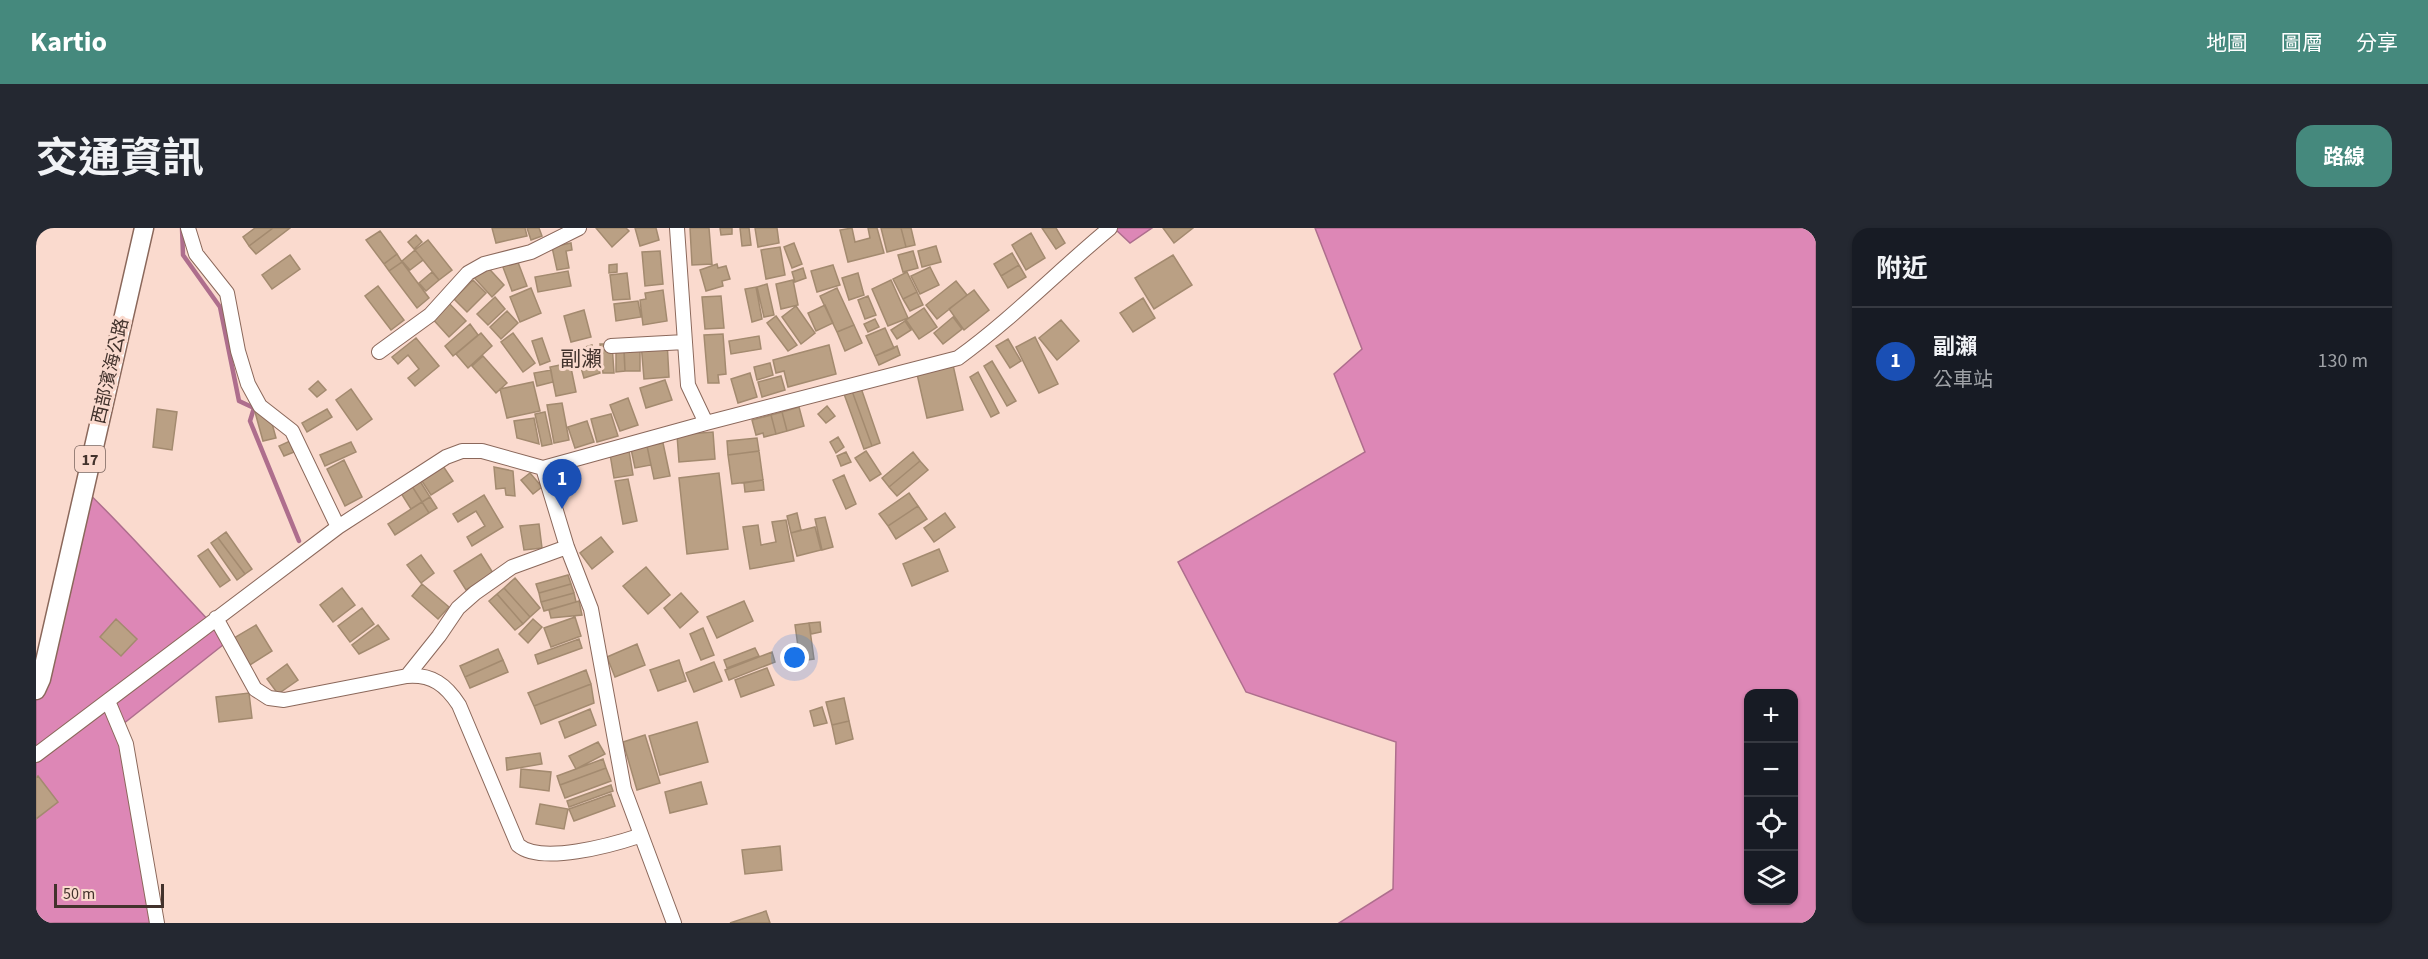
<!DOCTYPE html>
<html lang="zh-TW">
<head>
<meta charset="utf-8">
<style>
  :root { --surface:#171b24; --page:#242831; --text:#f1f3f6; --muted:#9ea1a6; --line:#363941; --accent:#45897d }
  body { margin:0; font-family:"Source Sans 3","Noto Sans TC",sans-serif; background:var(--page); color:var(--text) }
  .controls { position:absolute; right:18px; bottom:18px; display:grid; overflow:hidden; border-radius:12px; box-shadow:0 2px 4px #0004 }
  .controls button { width:54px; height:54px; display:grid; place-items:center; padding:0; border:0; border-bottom:2px solid var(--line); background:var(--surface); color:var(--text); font:30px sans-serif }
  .scale { position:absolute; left:18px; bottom:15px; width:110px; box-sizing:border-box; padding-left:6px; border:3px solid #42322c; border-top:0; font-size:16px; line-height:21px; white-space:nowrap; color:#42322c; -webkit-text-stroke:4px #fadace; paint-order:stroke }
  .you { position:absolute; left:759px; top:430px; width:21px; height:21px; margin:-15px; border:4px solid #fff; border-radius:50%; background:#1a73e8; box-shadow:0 0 0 9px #1a73e833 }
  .badge { display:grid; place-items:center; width:39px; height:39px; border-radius:50%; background:var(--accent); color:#fff; font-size:20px; font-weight:700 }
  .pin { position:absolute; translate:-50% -50px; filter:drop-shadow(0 2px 3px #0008) }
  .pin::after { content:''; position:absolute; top:32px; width:21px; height:18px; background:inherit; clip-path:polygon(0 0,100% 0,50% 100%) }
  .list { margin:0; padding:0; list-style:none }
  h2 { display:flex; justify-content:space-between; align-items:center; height:78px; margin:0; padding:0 24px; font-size:26px }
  h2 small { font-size:20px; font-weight:400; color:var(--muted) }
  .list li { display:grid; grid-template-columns:39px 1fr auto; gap:18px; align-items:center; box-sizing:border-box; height:108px; padding:0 24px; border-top:2px solid var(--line) }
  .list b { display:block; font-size:22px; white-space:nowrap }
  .list p { margin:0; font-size:20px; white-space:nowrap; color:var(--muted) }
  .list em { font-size:20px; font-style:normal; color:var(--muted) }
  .icon { flex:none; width:33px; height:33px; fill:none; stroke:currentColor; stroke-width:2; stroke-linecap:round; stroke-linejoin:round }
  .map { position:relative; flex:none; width:1780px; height:695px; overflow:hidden; border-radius:18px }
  header { display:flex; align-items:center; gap:36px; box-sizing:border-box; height:84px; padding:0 30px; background:var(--accent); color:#fff }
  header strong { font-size:28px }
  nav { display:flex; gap:33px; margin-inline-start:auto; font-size:21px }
  .intro { display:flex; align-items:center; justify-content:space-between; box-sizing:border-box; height:144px; padding:0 36px }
  h1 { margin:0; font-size:42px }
  .button { padding:15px 27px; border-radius:18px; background:var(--accent); color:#fff; font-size:21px; font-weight:700 }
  main { display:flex; gap:36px; padding:0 36px }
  aside { flex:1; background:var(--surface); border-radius:18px; box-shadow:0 2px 4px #0004 }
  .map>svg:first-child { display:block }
  .water { fill:#dd87b6; stroke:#ae6e8d; stroke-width:1.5; fill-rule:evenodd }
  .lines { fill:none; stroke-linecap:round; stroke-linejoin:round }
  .stream { stroke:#ae6e8d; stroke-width:4.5 }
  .building { fill:#baa084; stroke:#a38a6f; stroke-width:1.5 }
  .minor-casing { stroke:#8b685b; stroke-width:16 }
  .major-casing { stroke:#8b685b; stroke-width:21 }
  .minor { stroke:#fff; stroke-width:14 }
  .major { stroke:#fff; stroke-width:18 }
  .labels { text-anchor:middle; stroke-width:6; stroke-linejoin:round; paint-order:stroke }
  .shield { fill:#fadace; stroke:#79645d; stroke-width:1.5 }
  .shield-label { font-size:16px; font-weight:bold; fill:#42322c }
  .street-label { font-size:18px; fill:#42322c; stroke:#fadace }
  .quarter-label { font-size:21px; fill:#42322c; stroke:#fadace }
</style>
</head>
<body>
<header>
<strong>Kartio</strong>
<nav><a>地圖</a><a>圖層</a><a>分享</a></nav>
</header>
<div class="intro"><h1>交通資訊</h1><a class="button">路線</a></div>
<main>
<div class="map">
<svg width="1780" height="695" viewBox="0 0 1780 695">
  <rect width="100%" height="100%" fill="#fadace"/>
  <path class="water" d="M1078,0H1116L1094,15Z
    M1279,0H1780V695H1303L1357,661L1360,514L1210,464L1142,334L1329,224L1298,146L1326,121ZM1712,466H1758V672H1712Z
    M44,257C96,306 142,361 192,413L82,500L121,695H0V448Z"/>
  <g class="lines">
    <path class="stream" d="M146,0L147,27L184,79L203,173L218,180L214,193L263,313"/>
  </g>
  <path class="building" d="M219,0H237L213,18L207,9Z
    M237,0H254L220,26L213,18Z
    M456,0H489L491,8L460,15Z
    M491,0H503L506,8L495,12Z
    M560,0H590L593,3L576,19Z
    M599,0H620L623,12L604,18Z
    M654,0H673L676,36L656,37Z
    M684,0H696V6L685,7Z
    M704,0H713L715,17L706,18Z
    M719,0H741L743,15L722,19Z
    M816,0L819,14L834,10L832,0H841L848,25L812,34L804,2Z
    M845,0H865L870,19L851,24Z
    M865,0H875L879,17L870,19Z
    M1006,0H1020L1029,15L1020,21Z
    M1127,0H1157L1138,15Z
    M344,3L361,26L348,36L330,12Z
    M995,5L1009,30L990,42L976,17Z
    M380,7L386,14L378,21L372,14Z
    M392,12L416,42L403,52L379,22Z
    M535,15L536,22L530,23L533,40L521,42L516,19Z
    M758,15L766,36L756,40L748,19Z
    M900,18L905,34L886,39L882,23Z
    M744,19L749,47L730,51L725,22Z
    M379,22L387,32L374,42L366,33Z
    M624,23L627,56L609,58L606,24Z
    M877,23L882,40L867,44L862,27Z
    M976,25L983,37L965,48L958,36Z
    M361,26L366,34L353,43L348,36Z
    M254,27L264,41L236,61L226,47Z
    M1137,27L1156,57L1118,81L1099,50Z
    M480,29L491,58L476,63L465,34Z
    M446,33L468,57L456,69L433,44Z
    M366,34L393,70L381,80L353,43Z
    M581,36V44L573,45V37Z
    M681,36L682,40L690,38L694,51L686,53L687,58L670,63L664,42Z
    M797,37L804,57L781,64L775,43Z
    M983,37L990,49L972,60L965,48Z
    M894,39L903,57L884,66L875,48Z
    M767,40L770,50L759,54L756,44Z
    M532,43L535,58L502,64L499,49Z
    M396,44L403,52L390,63L383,55Z
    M871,44L881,64L867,71L857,51Z
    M591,45L594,71L577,72L574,47Z
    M822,45L828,67L813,72L806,50Z
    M437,52L450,65L431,84L418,71Z
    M757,52L762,77L745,81L740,56Z
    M855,52L872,90L852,98L836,61Z
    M920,53L931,67L901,91L890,77Z
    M731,56L738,87L728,89L721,59Z
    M342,58L368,92L355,102L329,68Z
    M720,59L726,91L716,94L709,61Z
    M495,60L505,85L484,94L474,69Z
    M801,60L818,97L801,104L784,68Z
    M627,62L631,93L607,97L604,72L610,71L609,65Z
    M938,62L953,82L928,102L913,81Z
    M881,64L887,77L874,83L867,71Z
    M685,68L688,100L669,101L666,69Z
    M832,68L840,87L829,91L822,72Z
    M459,69L469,81L452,97L441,86Z
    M1107,70L1119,90L1097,104L1084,85Z
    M410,72L430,93L413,109L394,88Z
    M602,73L605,89L580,93L578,76Z
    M789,77L797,95L780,103L772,85Z
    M760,78L779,105L765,116L746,89Z
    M888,80L901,99L883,111L870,92Z
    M548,82L555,109L535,114L528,88Z
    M471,83L482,95L465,111L454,99Z
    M740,88L761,117L752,123L731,95Z
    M917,89L926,101L907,116L898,105Z
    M839,91L843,99L832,104L828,96Z
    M1025,92L1043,113L1021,132L1003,110Z
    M869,93L875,102L861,111L855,102Z
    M434,96L442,107L417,128L409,118Z
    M818,97L826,115L809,123L801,104Z
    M849,100L858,120L839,128L830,108Z
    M445,105L456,118L432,140L420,126Z
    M477,105L499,135L487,144L465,114Z
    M687,106L690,146L682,147L683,155H672L668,107Z
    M723,108L725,121L695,126L693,113Z
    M999,109L1022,156L1003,165L980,119Z
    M380,110L403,138L379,158L372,150L383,141L372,127L362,136L356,129Z
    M506,110L514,133L504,137L496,113Z
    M972,111L985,133L974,140L960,118Z
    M631,113L633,149L608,151L605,115Z
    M564,116H576L578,145H567Z
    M556,117L564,145L548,150L540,122Z
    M793,117L800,146L752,159L748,143L740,145L737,132Z
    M861,118L864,127L843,137L839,128Z
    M588,119H604V143H589Z
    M580,124H588L589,143L580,144Z
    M447,128L471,155L460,165L436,138Z
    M956,133L980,173L971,178L948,138Z
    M534,135L540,164L520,168L514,139Z
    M734,135L737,147L721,152L718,139Z
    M917,137L927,182L891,190L881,146Z
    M515,142L517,154L501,158L498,145Z
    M942,144L963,185L955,189L934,149Z
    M714,145L721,169L702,175L695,151Z
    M745,148L749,162L726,169L722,154Z
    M629,152L636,172L610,180L604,160Z
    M282,153L290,162L281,169L273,161Z
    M497,154L504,183L471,190L464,161Z
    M825,160L844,215L836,218L816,163Z
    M315,161L336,191L321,202L300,172Z
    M816,163L836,218L828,221L808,166Z
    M592,170L602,197L584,203L574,177Z
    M526,175L533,212L518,215L511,177Z
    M791,178L799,188L790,195L782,186Z
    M763,179L768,198L751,203L746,184Z
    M121,181L141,184L136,222L117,219Z
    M232,181L240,210L227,213L219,184Z
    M291,181L296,189L271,204L266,195Z
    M509,184L516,216L506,218L499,186Z
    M746,184L751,203L740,206L735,187Z
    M575,186L582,208L561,214L555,191Z
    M735,187L740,206L728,209L727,205L720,207L716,192Z
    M498,190L503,216L481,210L478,193Z
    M551,193L558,214L539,220L532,199Z
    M677,204L679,231L643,234L641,207Z
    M802,209L808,219L800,225L794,214Z
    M721,210L723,223L692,227L691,213Z
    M254,213L258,224L248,228L243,218Z
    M315,214L320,224L289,238L284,227Z
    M627,215L634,248L618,251L611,218Z
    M611,218L615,237L599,240L595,221Z
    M593,223L597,247L578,250L574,226Z
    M723,223L727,252L696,256L692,227Z
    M830,223L845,246L834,253L819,230Z
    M810,224L815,234L805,238L801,228Z
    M877,224L884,233L853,259L846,250Z
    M308,232L326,269L309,278L291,241Z
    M884,233L892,242L861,268L853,259Z
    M405,235L417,253L395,267L384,250Z
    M458,239L477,243L479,268L470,267L469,260L460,261Z
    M494,245L506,259L497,266L485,252Z
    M683,245L692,321L651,326L643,250Z
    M808,247L820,276L810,281L797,252Z
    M382,250L394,269L386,274L374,255Z
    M592,251L601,293L587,296L579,253Z
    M727,252L728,262L709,264L708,255Z
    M374,255L386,274L375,281L363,262Z
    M873,265L882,278L852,298L843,286Z
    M448,267L467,299L436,318L431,309L449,298L440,283L422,294L417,286Z
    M394,269L401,280L393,285L386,274Z
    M386,274L393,285L359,307L352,296Z
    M882,278L891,291L860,311L852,298Z
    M761,285L765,302L755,305L751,288Z
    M909,285L919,299L898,314L888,300Z
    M789,289L797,319L786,322L779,291Z
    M750,292L758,333L714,341L707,299L722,297L725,317L740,314L736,294Z
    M503,296L506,320L488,322L484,298Z
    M779,299L785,322L761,328L755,305Z
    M190,304L216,341L209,346L182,310Z
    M565,309L577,324L556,341L544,325Z
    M182,310L209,346L201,352L175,315Z
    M172,321L194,352L184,359L162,328Z
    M903,321L912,343L876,358L867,336Z
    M445,326L457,345L430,362L418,343Z
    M385,327L398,345L385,355L371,337Z
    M610,339L634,367L612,386L587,358Z
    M532,347L535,356L503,365L500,356Z
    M479,350L504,380L494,389L468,360Z
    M386,356L413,379L402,391L376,368Z
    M535,356L538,365L505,374L503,365Z
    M306,360L319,377L297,394L284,377Z
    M468,360L494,389L487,396L461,366Z
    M538,365L540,374L508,383L505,374Z
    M645,365L662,384L644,400L628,380Z
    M461,366L487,396L479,402L453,373Z
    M543,373L546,387L515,390L513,382Z
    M708,373L717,393L681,410L671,389Z
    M326,380L338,396L314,414L302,398Z
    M539,389L545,408L515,419L508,400Z
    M80,391L101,411L85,428L64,409Z
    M497,391L506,399L492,415L483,406Z
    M784,394L785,404L775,406L773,395Z
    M773,395L778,431L764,433L759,397Z
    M220,397L236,423L214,437L198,410Z
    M342,397L353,411L323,426L316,417Z
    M667,400L678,427L665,432L654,406Z
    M543,411L546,420L502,436L499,427Z
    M601,416L609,437L579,449L571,429Z
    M719,420L723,428L691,440L688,432Z
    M462,421L467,432L429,449L424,438Z
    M736,424L739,434L693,452L689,442Z
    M467,432L472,444L434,460L429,449Z
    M643,432L650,453L622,463L614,442Z
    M678,434L686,453L658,464L650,445Z
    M251,436L262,452L242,466L231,451Z
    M731,440L738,457L705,469L699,452Z
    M550,442L555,456L498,478L492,465Z
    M555,456L558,475L505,496L498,478Z
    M213,465L216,490L183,494L180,469Z
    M808,470L813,493L796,497L790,474Z
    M786,479L791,495L778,498L774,483Z
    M554,481L560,497L529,510L523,494Z
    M813,493L817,511L800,516L796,497Z
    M661,494L672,534L624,547L613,508Z
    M609,507L624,555L601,562L587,514Z
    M562,514L569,526L540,541L533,528Z
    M504,525L506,536L471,542L470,530Z
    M567,531L570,540L524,557L521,548Z
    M570,540L575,553L529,570L524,557Z
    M485,541L515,544L513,563L484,559Z
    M2,548L22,574L0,591V550Z
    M665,554L671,576L634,585L629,564Z
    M575,557L577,563L533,579L531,573Z
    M575,566L579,578L538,593L533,581Z
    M504,576L532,581L528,601L500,596Z
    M744,618L746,642L709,646L706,622Z
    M730,683L734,695H694Z"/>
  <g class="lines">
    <g class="minor-casing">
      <path id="minor" d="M152,0L160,26L191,65L202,123L212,156L224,178L256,203L302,299
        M575,118L649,114
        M343,124L394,87L432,45L448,36L495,24L543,0
        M670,195L922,130C976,91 1023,42 1074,0
        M507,240L531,319L555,381L588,561L638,695
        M180,390L219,461L233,470L248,472L371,448C396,446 410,457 423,477L482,617C505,637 576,617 603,608
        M371,448L403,408L422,380L439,365L476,339L531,319
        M72,473L90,516L121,695
        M0,527L302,299L410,229L426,223H446L507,240L670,195L652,157L641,0"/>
    </g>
    <g class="major-casing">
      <path id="major" d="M0,462L5,451L108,0"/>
    </g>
    <use href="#minor" class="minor"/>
    <use href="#major" class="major"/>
  </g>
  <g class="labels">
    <rect class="shield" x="39" y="218" width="30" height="26" rx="4.5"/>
    <g class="shield-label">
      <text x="54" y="237">17</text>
    </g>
    <g class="street-label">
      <text transform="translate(74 143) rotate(-77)" y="6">西部濱海公路</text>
    </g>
    <g class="quarter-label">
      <text x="545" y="138">副瀨</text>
    </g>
  </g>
</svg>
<div class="controls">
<button>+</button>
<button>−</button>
<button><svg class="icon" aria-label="locate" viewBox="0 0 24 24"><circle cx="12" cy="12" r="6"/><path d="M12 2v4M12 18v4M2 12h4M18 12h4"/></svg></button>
<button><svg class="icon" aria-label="layers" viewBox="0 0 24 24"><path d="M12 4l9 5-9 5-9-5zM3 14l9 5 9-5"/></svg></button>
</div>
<div class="scale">50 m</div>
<div class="you"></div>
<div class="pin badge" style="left:526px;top:281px;background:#1a4fb4">1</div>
</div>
<aside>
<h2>附近<small></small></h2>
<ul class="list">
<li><span class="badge" style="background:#1a4fb4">1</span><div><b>副瀨</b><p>公車站</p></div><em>130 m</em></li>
</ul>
</aside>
</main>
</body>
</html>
